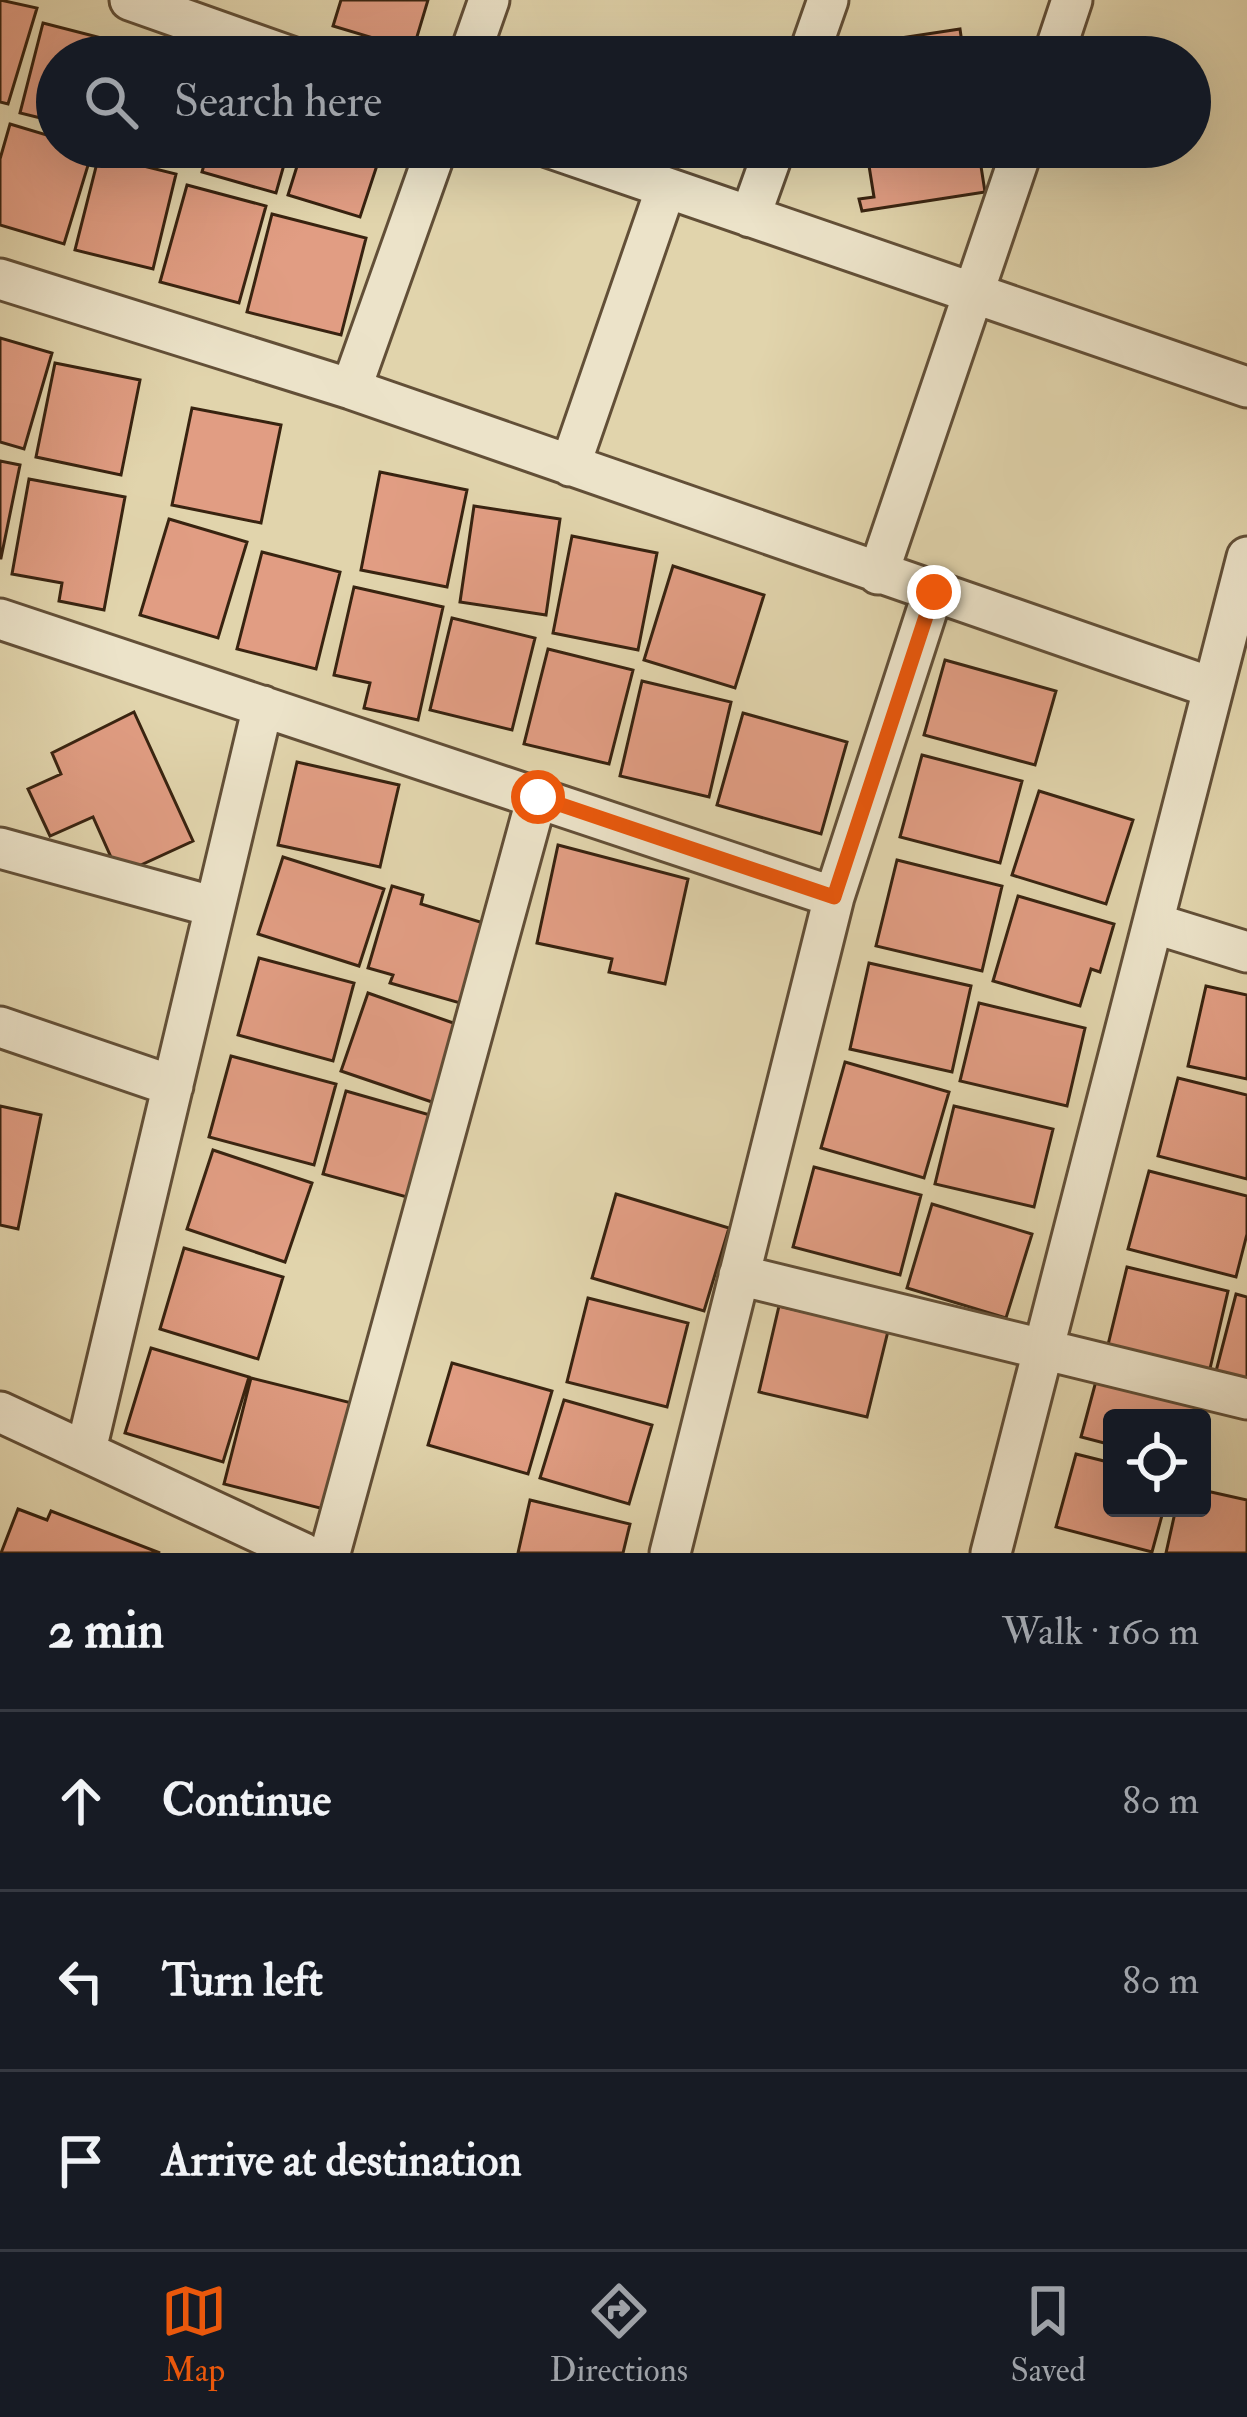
<!DOCTYPE html>
<html lang="en">
<head>
<meta charset="utf-8">
<style>
  :root { --surface:#171b24; --page:#20242c; --text:#f1f3f6; --muted:#9ea1a6; --line:#363941; --accent:#ea580c }
  body { margin:0; font-family:"IM FELL Double Pica",serif; background:var(--page); color:var(--text) }
  .controls { position:absolute; right:36px; bottom:36px; display:grid; overflow:hidden; border-radius:12px; box-shadow:0 12px 48px #0002 }
  .controls button { width:108px; height:108px; display:grid; place-items:center; padding:0; border:0; border-bottom:3px solid var(--line); background:var(--surface); color:var(--text); font:60px sans-serif }
  .stop { position:absolute; width:36px; height:36px; margin:-27px; border:9px solid #ea580c; border-radius:50%; background:#fff }
  .stop.end { background:#ea580c; border-color:#fff; box-shadow:0 3px 12px #0008 }
  .list { margin:0; padding:0; list-style:none }
  h2 { display:flex; justify-content:space-between; align-items:center; height:156px; margin:0; padding:0 48px; font-size:51px }
  h2 small { font-size:39px; font-weight:400; color:var(--muted) }
  .list li { display:grid; grid-template-columns:78px 1fr auto; gap:36px; align-items:center; box-sizing:border-box; height:180px; padding:0 48px; border-top:3px solid var(--line) }
  .list b { display:block; font-size:45px; white-space:nowrap }
  .list em { font-size:39px; font-style:normal; color:var(--muted) }
  .icon { flex:none; width:66px; height:66px; fill:none; stroke:currentColor; stroke-width:2; stroke-linecap:round; stroke-linejoin:round }
  .map { position:relative; flex:none; width:1247px; height:1553px; overflow:hidden }
  .search { position:absolute; background:var(--surface); box-shadow:0 12px 48px #0002; left:36px; right:36px; top:36px; height:132px; display:flex; align-items:center; gap:30px; box-sizing:border-box; padding:0 42px; border-radius:66px; color:var(--muted); font-size:45px }
  .sheet { height:696px; background:var(--surface) }
  nav { display:flex; justify-content:space-around; align-items:center; box-sizing:border-box; height:168px; border-top:3px solid var(--line); background:var(--surface); font-size:33px; color:var(--muted) }
  nav a { display:grid; justify-items:center; gap:6px }
  nav .on { color:var(--accent) }
  .map>svg:first-child { display:block }
  .building { fill:#e19d83; stroke:#382310; stroke-width:3 }
  .lines { fill:none; stroke-linecap:round; stroke-linejoin:round }
  .minor-casing { stroke:#624f37; stroke-width:45 }
  .minor { stroke:#ece3c9; stroke-width:39 }
  .route { stroke:#ea580c; stroke-width:15 }
</style>
</head>
<body>
<div class="map">
<svg width="1247" height="1553" viewBox="0 0 1247 1553">
  <rect width="100%" height="100%" fill="#e1d4ac"/>
  <filter id="stains"><feTurbulence type="fractalNoise" baseFrequency=".00167" numOctaves="4"/><feColorMatrix values="0 0 0 0 .2 0 0 0 0 .09 0 0 0 0 .02 0 0 0 .5 -.17"/></filter>
  <radialGradient id="worn" r=".72"><stop offset=".6" stop-color="#630" stop-opacity="0"/><stop offset="1" stop-color="#630" stop-opacity=".3"/></radialGradient>
  <path class="building" d="M0,0L37,8L8,104L0,102Z
    M341,0H428L413,50L333,26Z
    M43,23L125,44L121,57H57V122L20,113Z
    M960,29L964,57H830L828,49Z
    M10,124L57,138V147L93,149L64,244L0,225V159Z
    M147,147H191L188,159Z
    M209,147H289L276,193L202,172Z
    M303,147H383L360,217L288,195Z
    M866,147H978L985,192L862,211L859,199L874,197Z
    M99,155L176,174L153,269L75,250Z
    M187,185L266,206L239,303L160,282Z
    M272,214L366,238L341,335L247,312Z
    M0,338L52,353L24,449L0,442Z
    M55,363L140,380L121,475L36,457Z
    M192,408L281,425L261,523L172,505Z
    M0,461L20,465L1,558H0Z
    M380,472L467,490L447,587L361,570Z
    M29,479L125,497L104,610L59,601L62,583L12,574Z
    M474,506L560,519L546,615L460,602Z
    M169,519L247,542L218,638L140,615Z
    M572,536L657,553L638,650L553,633Z
    M262,552L340,572L316,669L237,649Z
    M673,566L764,595L735,688L644,660Z
    M354,587L443,607L418,720L364,708L370,683L334,675Z
    M452,618L535,638L512,730L430,710Z
    M548,649L633,670L609,764L524,744Z
    M945,660L1056,691L1035,765L924,735Z
    M642,681L731,702L709,797L620,776Z
    M134,712L193,841L119,875L93,817L50,836L28,789L61,774L52,753Z
    M743,713L847,742L821,834L717,805Z
    M922,755L1022,781L1000,863L900,837Z
    M297,762L399,785L380,867L278,845Z
    M1039,791L1133,820L1106,904L1012,875Z
    M558,845L688,879L665,984L609,972L612,959L537,943Z
    M283,857L384,889L359,966L258,934Z
    M897,860L1002,886L982,971L876,946Z
    M392,886L423,895L421,904L490,925L467,1005L390,983L393,975L368,968Z
    M1018,896L1114,924L1100,972L1091,969L1080,1006L993,981Z
    M259,958L354,983L333,1061L238,1035Z
    M869,963L971,986L952,1072L850,1049Z
    M1206,986L1247,995V1079L1188,1066Z
    M368,993L459,1025L432,1102L341,1071Z
    M979,1003L1085,1028L1067,1106L960,1081Z
    M231,1056L336,1084L314,1165L209,1137Z
    M845,1062L949,1092L924,1178L821,1148Z
    M1178,1078L1247,1095V1179L1158,1156Z
    M346,1091L437,1117L414,1199L323,1174Z
    M0,1106L41,1115L18,1229L0,1225Z
    M954,1106L1053,1129L1034,1207L935,1184Z
    M213,1150L312,1183L285,1262L187,1229Z
    M814,1167L921,1195L900,1275L793,1247Z
    M1149,1171L1247,1196V1234L1236,1277L1128,1249Z
    M616,1194L729,1228L704,1311L592,1278Z
    M932,1204L1032,1234L1006,1318L907,1288Z
    M184,1248L283,1277L258,1359L160,1329Z
    M1127,1267L1228,1291L1209,1373L1107,1349Z
    M1236,1294L1247,1297V1387L1214,1379Z
    M588,1298L688,1323L667,1407L567,1382Z
    M779,1306L888,1331L867,1417L759,1392Z
    M151,1348L249,1377L223,1462L125,1433Z
    M452,1363L552,1391L528,1474L428,1445Z
    M1100,1366L1205,1391L1198,1418H1112V1445L1081,1437Z
    M251,1378L368,1407L340,1513L224,1484Z
    M564,1400L652,1425L629,1504L540,1478Z
    M1076,1454L1112,1463V1508H1164L1152,1552L1056,1527Z
    M1202,1490L1247,1500V1553H1166L1176,1508H1202Z
    M530,1500L630,1524L623,1553H518Z
    M18,1509L47,1520L51,1511L160,1553H1Z"/>
  <g class="lines">
    <g class="minor-casing">
      <path id="minor" d="M130,0L291,57
        M469,57L489,0
        M808,57L828,0
        M1053,57L1072,0
        M548,147L1247,387
        M750,217L775,147
        M0,279L351,389L1213,688
        M351,389L437,147
        M570,466L666,188
        M878,574L1023,147
        M0,619L834,897
        M0,848L215,907
        M1153,923L1247,952
        M0,1027L173,1086
        M739,1275L1247,1399
        M0,1412L303,1553
        M86,1450L263,706
        M330,1553L537,797
        M670,1553L834,897L933,592
        M991,1553L1247,557"/>
    </g>
    <use href="#minor" class="minor"/>
  </g>
  <g class="lines">
    <path class="route" d="M538,797L834,897L934,592"/>
  </g>
  <rect width="100%" height="100%" filter="url(#stains)"/>
  <rect width="100%" height="100%" fill="url(#worn)"/>
</svg>
<div class="controls">
<button><svg class="icon" aria-label="locate" viewBox="0 0 24 24"><circle cx="12" cy="12" r="6"/><path d="M12 2v4M12 18v4M2 12h4M18 12h4"/></svg></button>
</div>
<div class="stop" style="left:538px;top:797px"></div>
<div class="stop end" style="left:934px;top:592px"></div>
<div class="search"><svg class="icon" aria-label="search" viewBox="0 0 24 24"><circle cx="10" cy="10" r="6"/><path d="M15 15l6 6"/></svg>Search here</div>
</div>
<section class="sheet">
<h2>2 min<small>Walk · 160 m</small></h2>
<ul class="list">
<li><svg class="icon" aria-label="ahead" viewBox="0 0 24 24"><path d="M12 20V5M6 11l6-6 6 6"/></svg><div><b>Continue</b></div><em>80 m</em></li>
<li><svg class="icon" aria-label="left" viewBox="0 0 24 24"><path d="M17 20v-9H6M10 6l-5 5 5 5"/></svg><div><b>Turn left</b></div><em>80 m</em></li>
<li><svg class="icon" aria-label="arrive" viewBox="0 0 24 24"><path d="M6 21V4h12l-3 4 3 4H6"/></svg><div><b>Arrive at destination</b></div></li>
</ul>
</section>
<nav>
<a class="on"><svg class="icon" aria-label="map" viewBox="0 0 24 24"><path d="M3 6l6-2 6 2 6-2v14l-6 2-6-2-6 2zM9 4v14M15 6v14"/></svg>Map</a>
<a><svg class="icon" aria-label="directions" viewBox="0 0 24 24"><path d="M12 3l9 9-9 9-9-9zM9 14v-3h6M13 9l2 2-2 2"/></svg>Directions</a>
<a><svg class="icon" aria-label="saved" viewBox="0 0 24 24"><path d="M7 4h10v16l-5-4-5 4z"/></svg>Saved</a>
</nav>
</body>
</html>
